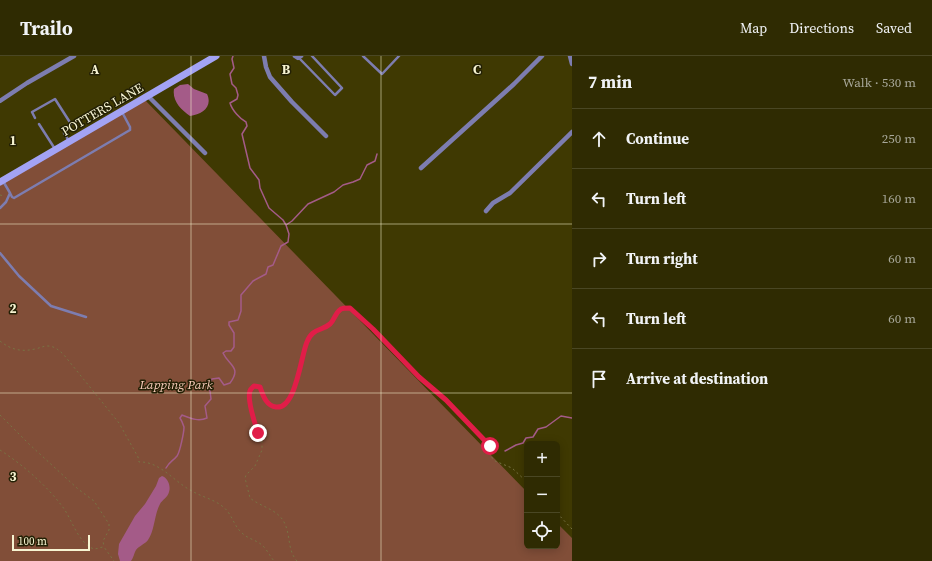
<!DOCTYPE html>
<html lang="en">
<head>
<meta charset="utf-8">
<style>
  :root { --surface:#2f2b02; --page:#37330c; --text:#f1f3f6; --muted:#a7a799; --line:#4a4724 }
  body { margin:0; font-family:"Source Serif 4",serif; background:var(--page); color:var(--text) }
  .controls { position:absolute; right:12px; bottom:12px; display:grid; overflow:hidden; border-radius:6px; box-shadow:0 2px 10px #0003 }
  .controls button { width:36px; height:36px; display:grid; place-items:center; padding:0; border:0; border-bottom:1px solid var(--line); background:var(--surface); color:var(--text); font:20px sans-serif }
  .scale { position:absolute; left:12px; bottom:10px; width:78px; box-sizing:border-box; padding-left:4px; border:2px solid #f7f4d2; border-top:0; font-size:11px; line-height:14px; white-space:nowrap; color:#f7f4d2; -webkit-text-stroke:3px #232005; paint-order:stroke }
  .stop { position:absolute; width:12px; height:12px; margin:-9px; border:3px solid #e11d48; border-radius:50%; background:#fff }
  .stop.end { background:#e11d48; border-color:#fff; box-shadow:0 1px 4px #0008 }
  .list { margin:0; padding:0; list-style:none }
  h2 { display:flex; justify-content:space-between; align-items:center; height:52px; margin:0; padding:0 16px; font-size:17px }
  h2 small { font-size:13px; font-weight:400; color:var(--muted) }
  .list li { display:grid; grid-template-columns:26px 1fr auto; gap:12px; align-items:center; box-sizing:border-box; height:60px; padding:0 16px; border-top:1px solid var(--line) }
  .list b { display:block; font-size:15px; white-space:nowrap }
  .list em { font-size:13px; font-style:normal; color:var(--muted) }
  .icon { flex:none; width:22px; height:22px; fill:none; stroke:currentColor; stroke-width:2; stroke-linecap:round; stroke-linejoin:round }
  .map { position:relative; flex:none; width:572px; height:505px; overflow:hidden }
  header { display:flex; align-items:center; gap:24px; box-sizing:border-box; height:56px; padding:0 20px; background:var(--surface); border-bottom:1px solid var(--line) }
  header strong { font-size:19px }
  nav { display:flex; gap:22px; margin-inline-start:auto; font-size:14px }
  main { display:flex }
  aside { flex:1; background:var(--surface) }
  .map>svg:first-child { display:block }
  .green { fill:#814e38 }
  .water { fill:#a45b88 }
  .lines { fill:none; stroke-linecap:round; stroke-linejoin:round }
  .stream { stroke:#a45b88; stroke-width:1.5 }
  .path { stroke:#787343; stroke-width:1; stroke-dasharray:2 3; stroke-linecap:butt }
  .service { stroke:#7d7db0; stroke-width:2.5 }
  .minor { stroke:#7d7db0; stroke-width:4.5 }
  .secondary { stroke:#a3a3f4; stroke-width:7 }
  .route { stroke:#e11d48; stroke-width:5 }
  .grid { fill:none; stroke:#f7f4d2; stroke-width:1; stroke-opacity:0.55 }
  .labels { text-anchor:middle; stroke-width:3; stroke-linejoin:round; paint-order:stroke }
  .street-label { font-size:13px; fill:#f7f4d2; stroke:#232005 }
  .park-label { font-size:13px; font-style:italic; fill:#f7cbb9; stroke:#232005 }
  .grid-label { font-size:13px; text-anchor:middle; font-weight:bold; fill:#f7f4d2; stroke:#232005; stroke-width:3; stroke-linejoin:round; paint-order:stroke }
</style>
</head>
<body>
<header>
<strong>Trailo</strong>
<nav><a>Map</a><a>Directions</a><a>Saved</a></nav>
</header>
<main>
<div class="map">
<svg width="572" height="505" viewBox="0 0 572 505">
  <rect width="100%" height="100%" fill="#3f3902"/>
  <path class="green" d="M144,43L527,436V490H557V467L572,482V505H0V129Z"/>
  <path class="water" d="M188,28L194,33L207,38C213,51 202,58 190,60C181,54 172,45 174,33L180,29Z
    M162,420C168,422 171,430 169,436C168,441 162,444 160,448C154,459 155,474 148,484C145,488 139,490 136,494C134,497 134,501 131,505H120L118,498L119,488L135,460L145,448L156,430L159,422Z"/>
  <g class="lines">
    <path class="stream" d="M286,169L292,165L308,148L334,136L343,129L353,126L360,123L367,109L375,105L377,98
      M505,395L516,389L523,387L526,382L533,381L538,373L546,371L561,360L572,362
      M166,412C170,405 173,405 177,400C180,396 184,376 184,371C183,368 182,365 180,362L182,359C190,362 198,366 207,362L205,350L211,343L209,327L212,323L219,322L224,329L230,327C242,311 229,310 223,297L226,295H231L234,291V277L229,269V266L238,264L241,255V239L253,225L266,218L268,211L273,209L281,190L288,186L289,178L286,169L283,164L269,152L260,132L259,124L250,112L242,78L247,70L246,66C240,63 232,54 230,47L237,43L238,39L236,32L232,28L230,18L234,12L232,3L233,0"/>
    <path class="path" d="M0,139L4,140
      M0,285C11,294 22,296 35,293C40,292 43,290 48,290C54,290 59,294 64,299L119,367L138,401L139,406C160,405 174,426 192,435C202,441 213,443 222,450C232,457 233,469 242,477C248,483 257,484 263,490C267,494 270,500 274,505
      M0,359L29,388L78,433L94,445L109,468V474L103,485L104,491
      M0,394C23,409 45,428 62,450C72,463 76,482 90,491C95,495 99,491 104,491L114,505
      M557,457L572,473
      M297,505C287,494 291,479 284,466C277,453 261,451 250,442L245,422L246,419L255,410L262,394V383L255,368L249,341L250,335L255,330L260,331C263,339 267,350 276,351C295,354 301,299 307,286C312,272 322,275 330,268C335,264 335,257 341,253C343,252 347,252 350,252L360,261L419,321L446,344L488,387L490,390L492,402L495,405L512,412L527,426"/>
    <path class="service" d="M363,0L382,18L399,0
      M299,2L335,39L342,32L312,0
      M35,62L32,56L55,43L71,68L64,77L69,85
      M39,68L55,93
      M10,137L12,141L14,142L130,74V71L122,56
      M0,152L6,146L10,137L3,125
      M0,197L19,220L51,250L86,261"/>
    <path class="minor" d="M264,0L266,11L270,21L292,46L326,80
      M295,0L298,2L301,0
      M570,0L572,8
      M148,40L205,97
      M0,45L27,27L74,0
      M421,112L514,28L542,0
      M486,155L493,147L510,137L572,76"/>
    <path class="secondary" d="M0,126L216,0"/>
  </g>
  <g class="lines">
    <path class="route" d="M258,377C255,368 247,343 250,335C251,332 252,332 254,330L260,331C263,339 266,350 276,351C296,354 301,299 307,286C312,272 322,275 330,268C335,263 335,257 341,253C343,252 347,252 350,252L373,273L419,321L446,344L490,390"/>
  </g>
  <path class="grid" d="M191,0V505M381,0V505M0,168H572M0,337H572"/>
  <g class="labels">
    <g class="street-label">
      <text transform="translate(102 53) rotate(-30)" y="5">POTTERS LANE</text>
    </g>
    <g class="park-label">
      <text x="176" y="333">Lapping Park</text>
    </g>
  </g>
  <g class="grid-label">
    <text x="95" y="18">A</text>
    <text x="286" y="18">B</text>
    <text x="477" y="18">C</text>
    <text x="13" y="89">1</text>
    <text x="13" y="257">2</text>
    <text x="13" y="425">3</text>
  </g>
</svg>
<div class="controls">
<button>+</button>
<button>−</button>
<button><svg class="icon" aria-label="locate" viewBox="0 0 24 24"><circle cx="12" cy="12" r="6"/><path d="M12 2v4M12 18v4M2 12h4M18 12h4"/></svg></button>
</div>
<div class="scale">100 m</div>
<div class="stop" style="left:490px;top:390px"></div>
<div class="stop end" style="left:258px;top:377px"></div>
</div>
<aside>
<h2>7 min<small>Walk · 530 m</small></h2>
<ul class="list">
<li><svg class="icon" aria-label="ahead" viewBox="0 0 24 24"><path d="M12 20V5M6 11l6-6 6 6"/></svg><div><b>Continue</b></div><em>250 m</em></li>
<li><svg class="icon" aria-label="left" viewBox="0 0 24 24"><path d="M17 20v-9H6M10 6l-5 5 5 5"/></svg><div><b>Turn left</b></div><em>160 m</em></li>
<li><svg class="icon" aria-label="right" viewBox="0 0 24 24"><path d="M7 20v-9h11M14 6l5 5-5 5"/></svg><div><b>Turn right</b></div><em>60 m</em></li>
<li><svg class="icon" aria-label="left" viewBox="0 0 24 24"><path d="M17 20v-9H6M10 6l-5 5 5 5"/></svg><div><b>Turn left</b></div><em>60 m</em></li>
<li><svg class="icon" aria-label="arrive" viewBox="0 0 24 24"><path d="M6 21V4h12l-3 4 3 4H6"/></svg><div><b>Arrive at destination</b></div></li>
</ul>
</aside>
</main>
</body>
</html>
